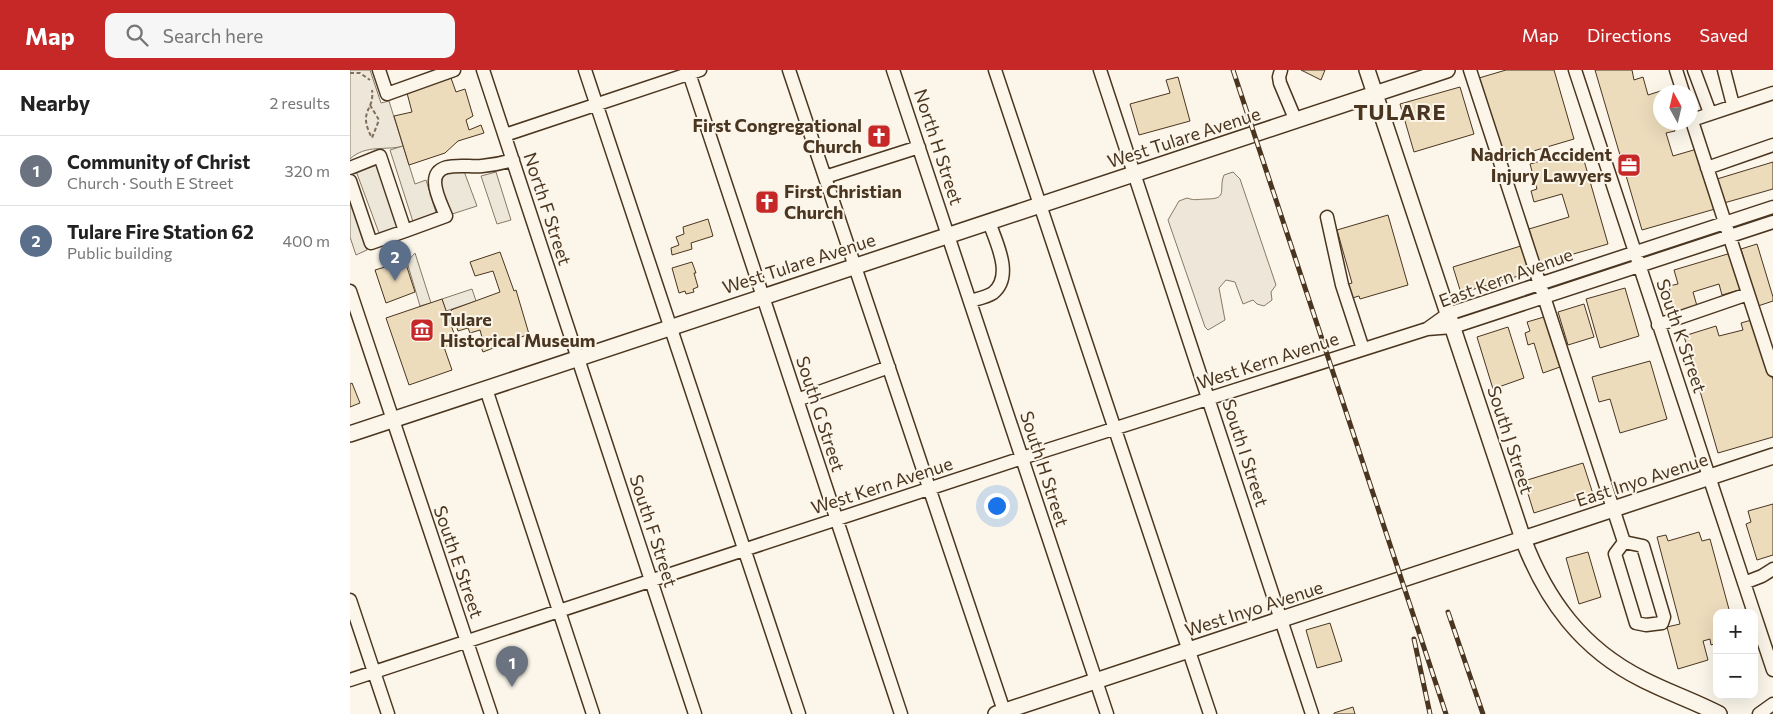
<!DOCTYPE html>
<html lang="en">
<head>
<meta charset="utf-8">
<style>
  :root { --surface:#fff; --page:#f6f6f6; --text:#222; --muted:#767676; --line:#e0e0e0; --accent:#c62828 }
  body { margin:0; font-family:Commissioner,sans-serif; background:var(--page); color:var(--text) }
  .controls { position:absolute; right:15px; bottom:15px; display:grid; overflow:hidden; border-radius:10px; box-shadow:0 5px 20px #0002 }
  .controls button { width:45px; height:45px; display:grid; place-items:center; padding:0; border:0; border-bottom:1px solid var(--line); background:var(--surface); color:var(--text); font:25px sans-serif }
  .compass { position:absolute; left:1303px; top:15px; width:45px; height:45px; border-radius:50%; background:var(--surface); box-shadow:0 5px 20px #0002; rotate:352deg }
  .you { position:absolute; left:646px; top:435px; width:18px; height:18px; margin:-12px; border:4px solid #fff; border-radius:50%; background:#1a73e8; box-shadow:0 0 0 8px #1a73e833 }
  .badge { display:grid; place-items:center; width:32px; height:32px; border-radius:50%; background:var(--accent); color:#fff; font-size:16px; font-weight:700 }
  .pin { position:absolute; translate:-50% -41px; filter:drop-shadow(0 1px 2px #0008) }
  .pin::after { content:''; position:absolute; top:26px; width:18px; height:15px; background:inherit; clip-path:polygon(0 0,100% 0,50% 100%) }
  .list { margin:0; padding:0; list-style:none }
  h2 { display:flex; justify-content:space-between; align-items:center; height:65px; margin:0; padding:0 20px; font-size:21px }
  h2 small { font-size:16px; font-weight:400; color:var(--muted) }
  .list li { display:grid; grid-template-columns:32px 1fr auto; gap:15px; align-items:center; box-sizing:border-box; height:70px; padding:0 20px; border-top:1px solid var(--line) }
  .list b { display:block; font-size:19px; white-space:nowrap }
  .list p { margin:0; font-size:16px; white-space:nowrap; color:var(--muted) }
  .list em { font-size:16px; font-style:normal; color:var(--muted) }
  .icon { flex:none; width:28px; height:28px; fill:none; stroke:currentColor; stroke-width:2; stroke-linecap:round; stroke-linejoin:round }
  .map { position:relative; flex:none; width:1423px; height:644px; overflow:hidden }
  header { display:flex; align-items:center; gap:30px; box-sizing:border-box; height:70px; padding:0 25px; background:var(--accent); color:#fff }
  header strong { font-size:24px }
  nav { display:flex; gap:28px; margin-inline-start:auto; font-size:18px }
  .search { width:350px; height:45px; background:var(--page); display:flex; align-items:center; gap:12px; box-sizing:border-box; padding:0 18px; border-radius:10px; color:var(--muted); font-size:19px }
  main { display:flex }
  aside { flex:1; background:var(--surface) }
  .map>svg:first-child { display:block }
  .green { fill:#ede6d9; stroke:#887966 }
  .parking { fill:#ede7d9; stroke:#887966 }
  .building { fill:#ecdcbc; stroke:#4a3520 }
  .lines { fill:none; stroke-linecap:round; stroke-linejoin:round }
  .minor-casing { stroke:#4a3520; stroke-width:15 }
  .major-casing { stroke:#4a3520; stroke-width:18 }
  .path { stroke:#7f6f5c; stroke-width:2; stroke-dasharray:4 2.5; stroke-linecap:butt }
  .minor { stroke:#fbf6e9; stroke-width:12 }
  .major { stroke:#fbf6e9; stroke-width:15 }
  .rail-casing { stroke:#4a3520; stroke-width:5 }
  .rail { stroke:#fbf6e9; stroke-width:3; stroke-dasharray:9; stroke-linecap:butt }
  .labels { text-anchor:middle; stroke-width:4; stroke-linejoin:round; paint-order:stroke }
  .poi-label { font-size:18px; font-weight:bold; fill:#4a3520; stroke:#fbf6e9; text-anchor:end }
  .street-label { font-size:18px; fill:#4a3520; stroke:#fbf6e9 }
  .district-label { font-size:22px; font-weight:bold; letter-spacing:1px; fill:#4a3520; stroke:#fbf6e9 }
</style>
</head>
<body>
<header>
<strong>Map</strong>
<div class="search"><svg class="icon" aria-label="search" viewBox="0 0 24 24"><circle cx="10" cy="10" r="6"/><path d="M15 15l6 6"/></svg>Search here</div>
<nav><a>Map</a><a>Directions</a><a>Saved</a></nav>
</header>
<main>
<aside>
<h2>Nearby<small>2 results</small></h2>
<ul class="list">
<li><span class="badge" style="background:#6b7280">1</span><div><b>Community of Christ</b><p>Church · South E Street</p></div><em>320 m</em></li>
<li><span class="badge" style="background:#5c6f8a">2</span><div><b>Tulare Fire Station 62</b><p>Public building</p></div><em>400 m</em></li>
</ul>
</aside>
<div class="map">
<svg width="1423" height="644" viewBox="0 0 1423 644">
  <rect width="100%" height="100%" fill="#fbf6e9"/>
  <path class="green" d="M0,0H20L31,33L39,31L53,76C36,81 16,74 0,89Z
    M883,102L890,109L926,215L921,222L922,230L914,236L907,234L903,230L893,234L885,212L876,210L869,218L875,250L858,260L855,257L818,150L829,131L837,128C845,131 849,129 857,129C879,129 868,119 874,105Z"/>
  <path class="parking" d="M53,76L65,114L76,110L88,149L65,158L40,80Z
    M26,95L48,157L29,163L6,101Z
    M112,96L127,136L96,146L87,104Z
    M146,102L161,150L147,154L131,106Z
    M0,130L17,180L6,185L0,167Z
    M65,183L81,233L70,236L57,192Z
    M122,219L126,231L96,241L92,229Z"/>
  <path class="building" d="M951,0H975L971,10Z
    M1156,0H1204L1224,69L1153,90L1129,8Z
    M1245,0H1282L1284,10L1293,7L1298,25L1317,19L1318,22H1310V52H1322L1325,61L1316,63L1323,86L1347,79L1365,139L1292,160Z
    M828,7L840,51L789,65L780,34L820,23L816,10Z
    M101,8L106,22L115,19L123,46L116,50L119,60L131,55L134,63L108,71L95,83L59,95L44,46L62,42L57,23Z
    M1110,17L1124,64L1064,82L1050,34Z
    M1231,80L1258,174L1189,194L1179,159L1219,147L1212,124L1184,132L1181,121L1187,119L1180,94Z
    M1423,92V119L1374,133L1367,109Z
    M1038,145L1058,215L1010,229L1009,226L999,229L995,215L1002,213L987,160Z
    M358,149L363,166L341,173L342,179L322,185L321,178L329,175L326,167L334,164L333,157Z
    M1407,174L1423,227V231L1408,236L1391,179Z
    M1174,175L1182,202L1111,223L1103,197Z
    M150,182L164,221L166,220L179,264L133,282L129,272L133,271L130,260L120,263L118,258L108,261L101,240L150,222L143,201L125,206L120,192Z
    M1381,183L1392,219L1372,225L1369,214L1343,222L1347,236L1324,243L1319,216L1328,214L1324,200Z
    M55,191L65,222L36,233L25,200Z
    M342,192L346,203H344L348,217L343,219L344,222L336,224L335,221L329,223L322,198Z
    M1275,218L1289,266L1250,278L1236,229Z
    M92,229L107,272L94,277L102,300L59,315L36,248Z
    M1234,234L1244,267L1218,275L1208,242Z
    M1194,247L1210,297L1193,303L1184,273L1178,275L1175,263L1180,261L1177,252Z
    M1405,249L1423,310V367L1368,383L1334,266L1366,256L1369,266L1393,260L1391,253Z
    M1158,257L1174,308L1143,319L1127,267Z
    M1300,291L1317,349L1270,363L1260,329L1249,332L1242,307Z
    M2,313L10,333L0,337V314Z
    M1233,393L1243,424L1184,443L1174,411Z
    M1423,434V485L1407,490L1396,454L1401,452L1398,441Z
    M1349,462L1352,471L1360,469L1380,543H1367V573L1361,575L1360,569L1353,571L1358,590L1328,599L1317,557L1330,554L1307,467L1316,465L1318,471Z
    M1238,482L1251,527L1229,534L1216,488Z
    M980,553L992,591L967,598L956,560Z
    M1003,637L1005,644H984V643Z"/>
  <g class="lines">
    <g class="minor-casing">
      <path id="minor" d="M29,0L37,24L104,0
        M133,0L345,644
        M235,0L449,644
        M338,0L551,644
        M439,0L655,644
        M543,0L757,644
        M645,0L860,644
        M750,0L962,644
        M931,0L929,7L930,13L946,51
        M1120,0L1274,472L1265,484L1286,553L1296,555L1312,553L1314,547L1293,476L1274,472
        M1225,0L1404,543
        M1326,0L1333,22
        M1344,0L1360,43
        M1374,0L1383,35
        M1340,45L1423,300
        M1342,50L1423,23
        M155,65L350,0
        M0,98L30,86L55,161L96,146C92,136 85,123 85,112C85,89 118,98 132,96C142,95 153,93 163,90
        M1357,98L1423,75
        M475,107L569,77
        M0,111L21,173L55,161
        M977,147L992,215L1013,279
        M0,221L141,644
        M620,231C627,229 637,227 643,223C664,206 646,172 639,152
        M1308,255L1398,224
        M1077,259L1098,244L1423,137
        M136,319L243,644
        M447,330L539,297
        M1394,513L1412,506L1423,499
        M0,530L38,644
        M1404,543L1423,600
        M0,610L672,388L1077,259L1103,257L1423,152
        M1409,644L1423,634"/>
    </g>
    <g class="major-casing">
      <path id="major" d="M1017,0L1173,469C1196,530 1232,579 1292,609C1317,622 1344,631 1369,644
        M0,364L1097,0
        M646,644L1423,386"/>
    </g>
    <path class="path" d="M0,3H10L20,10
      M20,35L29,50L22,68C7,40 25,41 22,20"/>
    <use href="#minor" class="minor"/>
    <use href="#major" class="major"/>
    <g class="rail-casing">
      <path id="rail" d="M883,0L1096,644
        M1098,542L1133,644
        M1064,569L1080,644"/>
    </g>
    <use href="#rail" class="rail"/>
  </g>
  <defs>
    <g id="church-square" transform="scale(1.25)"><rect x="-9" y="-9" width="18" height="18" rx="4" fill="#c62828" stroke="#fbf6e9"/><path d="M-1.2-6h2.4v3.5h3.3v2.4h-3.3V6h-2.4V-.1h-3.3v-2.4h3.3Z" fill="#fff"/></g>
    <g id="office-square" transform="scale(1.25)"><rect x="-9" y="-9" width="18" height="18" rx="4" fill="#c62828" stroke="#fbf6e9"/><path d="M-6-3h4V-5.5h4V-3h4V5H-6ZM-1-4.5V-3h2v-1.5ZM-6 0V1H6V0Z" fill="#fff"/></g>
    <g id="museum-square" transform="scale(1.25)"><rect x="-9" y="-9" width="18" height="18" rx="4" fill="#c62828" stroke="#fbf6e9"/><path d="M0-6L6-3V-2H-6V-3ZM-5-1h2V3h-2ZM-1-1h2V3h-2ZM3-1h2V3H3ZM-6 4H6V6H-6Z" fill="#fff"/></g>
  </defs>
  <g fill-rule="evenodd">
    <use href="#church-square" x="529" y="66"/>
    <use href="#office-square" x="1279" y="95"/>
    <use href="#church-square" x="417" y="132"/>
    <use href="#museum-square" x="72" y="260"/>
  </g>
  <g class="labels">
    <g class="poi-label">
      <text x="512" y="62">First Congregational<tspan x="512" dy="21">Church</tspan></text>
      <text x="1262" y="91">Nadrich Accident<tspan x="1262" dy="21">Injury Lawyers</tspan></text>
      <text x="434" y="128" text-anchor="start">First Christian<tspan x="434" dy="21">Church</tspan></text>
      <text x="90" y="256" text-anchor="start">Tulare<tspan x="90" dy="21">Historical Museum</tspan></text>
    </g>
    <g class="street-label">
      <text transform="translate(834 68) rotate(-18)" y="6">West Tulare Avenue</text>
      <text transform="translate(588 77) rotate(72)" y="6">North H Street</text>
      <text transform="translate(197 139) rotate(72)" y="6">North F Street</text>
      <text transform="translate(449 194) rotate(-18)" y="6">West Tulare Avenue</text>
      <text transform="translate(1156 208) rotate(-20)" y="6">East Kern Avenue</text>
      <text transform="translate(1331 266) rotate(71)" y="6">South K Street</text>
      <text transform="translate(918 291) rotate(-18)" y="6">West Kern Avenue</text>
      <text transform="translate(470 344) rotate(72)" y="6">South G Street</text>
      <text transform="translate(1160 370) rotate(72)" y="6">South J Street</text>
      <text transform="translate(895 383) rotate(72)" y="6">South I Street</text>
      <text transform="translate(694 399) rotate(72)" y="6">South H Street</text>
      <text transform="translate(1292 410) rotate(-18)" y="6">East Inyo Avenue</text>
      <text transform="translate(532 416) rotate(-18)" y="6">West Kern Avenue</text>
      <text transform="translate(303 461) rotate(72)" y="6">South F Street</text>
      <text transform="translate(108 492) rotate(71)" y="6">South E Street</text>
      <text transform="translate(904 539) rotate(-18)" y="6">West Inyo Avenue</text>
    </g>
    <g class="district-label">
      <text x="1050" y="50">TULARE</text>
    </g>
  </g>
</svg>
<div class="controls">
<button>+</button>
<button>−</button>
</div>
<svg class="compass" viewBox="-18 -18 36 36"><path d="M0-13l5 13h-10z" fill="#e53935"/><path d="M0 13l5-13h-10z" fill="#767676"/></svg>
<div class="you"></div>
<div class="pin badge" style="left:162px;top:617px;background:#6b7280">1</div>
<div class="pin badge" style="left:45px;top:211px;background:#5c6f8a">2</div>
</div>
</main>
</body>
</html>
